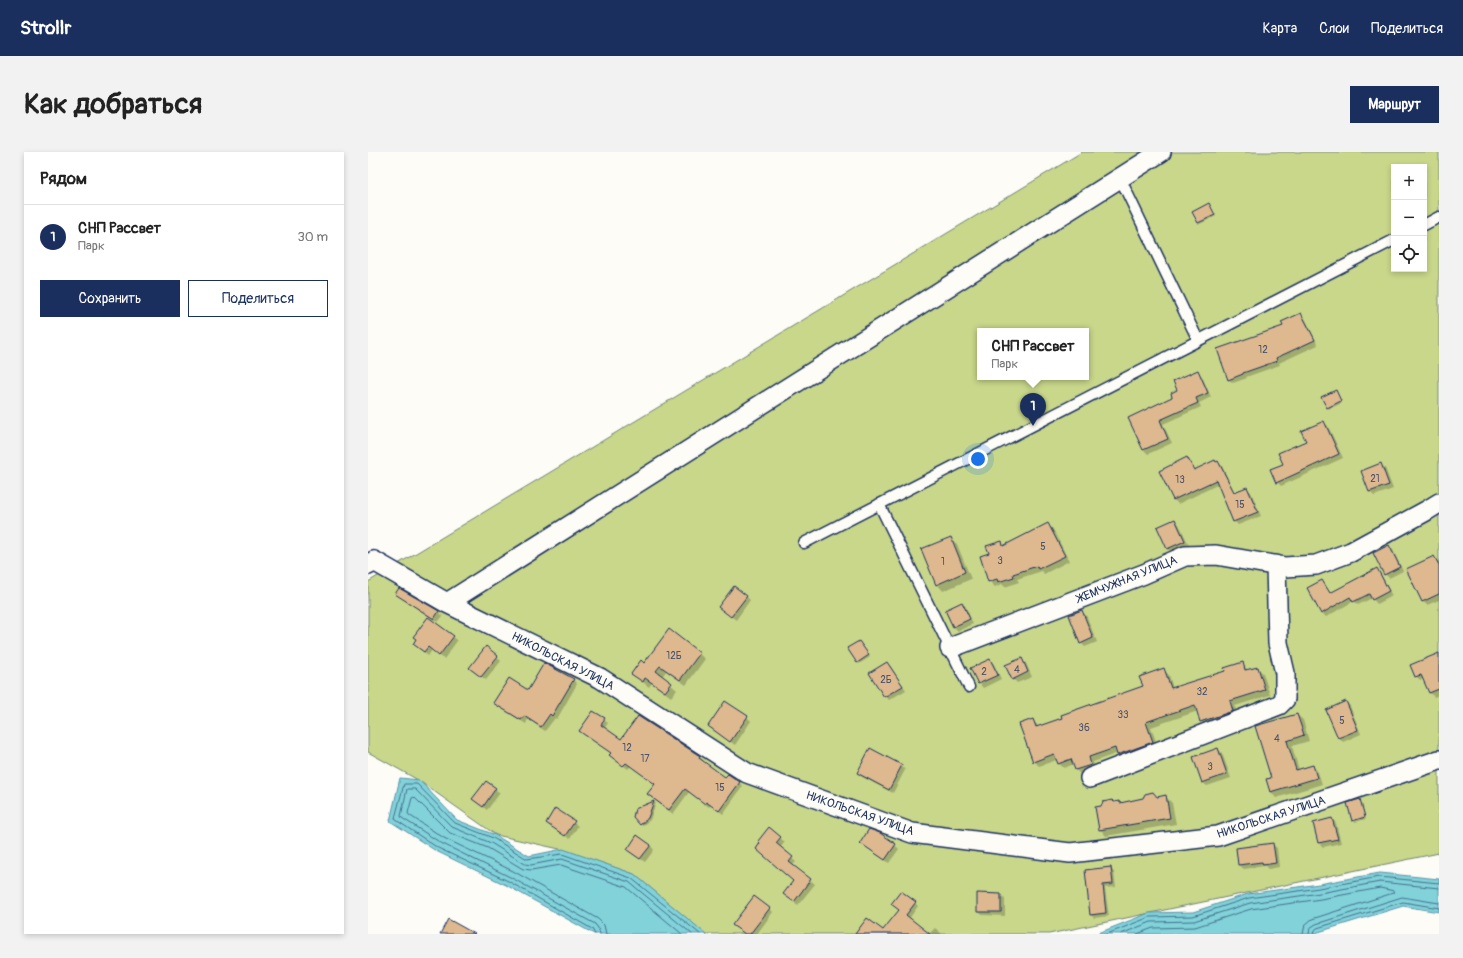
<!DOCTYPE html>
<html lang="ru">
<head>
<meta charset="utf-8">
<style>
  :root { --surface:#fff; --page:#f2f2f2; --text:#222; --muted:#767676; --line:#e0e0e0; --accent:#1b2f5e }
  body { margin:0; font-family:Pangolin,sans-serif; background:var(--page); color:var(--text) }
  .controls { position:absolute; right:12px; top:12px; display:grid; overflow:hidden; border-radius:0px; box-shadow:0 2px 6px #0003 }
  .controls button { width:36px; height:36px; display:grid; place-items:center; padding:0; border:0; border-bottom:1px solid var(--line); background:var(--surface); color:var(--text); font:20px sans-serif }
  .you { position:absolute; left:610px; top:307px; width:14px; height:14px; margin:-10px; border:3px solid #fff; border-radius:50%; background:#1a73e8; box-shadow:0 0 0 6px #1a73e833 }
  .badge { display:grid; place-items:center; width:26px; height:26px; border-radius:50%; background:var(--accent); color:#fff; font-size:13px; font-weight:700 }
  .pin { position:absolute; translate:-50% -33px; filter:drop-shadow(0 1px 2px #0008) }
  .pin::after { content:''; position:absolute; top:21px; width:14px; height:12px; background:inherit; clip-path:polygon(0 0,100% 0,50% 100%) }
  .popup { position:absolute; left:609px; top:176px; width:112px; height:52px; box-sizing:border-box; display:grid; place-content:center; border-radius:0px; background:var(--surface); filter:drop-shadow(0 1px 3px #0005); font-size:13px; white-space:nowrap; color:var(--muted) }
  .popup b { font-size:15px; color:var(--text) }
  .popup::after { content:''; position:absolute; left:50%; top:100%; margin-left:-8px; border:8px solid transparent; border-top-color:var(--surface) }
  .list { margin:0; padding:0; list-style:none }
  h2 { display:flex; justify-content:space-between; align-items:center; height:52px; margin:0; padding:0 16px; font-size:17px }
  h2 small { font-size:13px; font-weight:400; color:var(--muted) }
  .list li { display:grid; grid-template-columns:26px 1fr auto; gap:12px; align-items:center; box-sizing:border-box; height:64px; padding:0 16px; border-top:1px solid var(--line) }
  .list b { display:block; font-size:15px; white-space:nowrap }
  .list p { margin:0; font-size:13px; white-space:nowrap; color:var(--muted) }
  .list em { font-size:13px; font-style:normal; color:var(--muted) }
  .actions { display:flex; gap:8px; padding:12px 16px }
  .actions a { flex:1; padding:9px 0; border:1px solid var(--accent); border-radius:0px; text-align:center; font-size:14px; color:var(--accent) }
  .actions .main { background:var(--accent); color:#fff }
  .icon { flex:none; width:22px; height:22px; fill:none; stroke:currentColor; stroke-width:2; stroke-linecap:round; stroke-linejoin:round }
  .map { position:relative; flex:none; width:1071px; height:782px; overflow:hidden; border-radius:0px }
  header { display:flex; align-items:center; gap:24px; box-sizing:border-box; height:56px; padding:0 20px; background:var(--accent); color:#fff }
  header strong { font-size:19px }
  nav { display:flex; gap:22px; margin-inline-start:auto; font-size:14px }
  .intro { display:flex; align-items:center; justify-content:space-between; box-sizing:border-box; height:96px; padding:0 24px }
  h1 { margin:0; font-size:28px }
  .button { padding:10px 18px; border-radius:0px; background:var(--accent); color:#fff; font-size:14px; font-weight:700 }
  main { display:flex; gap:24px; padding:0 24px }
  aside { flex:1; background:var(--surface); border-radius:0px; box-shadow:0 2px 6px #0003 }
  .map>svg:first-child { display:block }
  .green { fill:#c8d78a; stroke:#728374; fill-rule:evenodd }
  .water { fill:#81d2d9; stroke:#5891a8 }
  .shadow { fill:#0003 }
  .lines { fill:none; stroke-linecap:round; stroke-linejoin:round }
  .shore { stroke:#44708f; stroke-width:1 }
  .building { fill:#deb98f; stroke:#1b2f5e }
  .service-casing { stroke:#1b2f5e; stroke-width:13 }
  .minor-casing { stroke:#1b2f5e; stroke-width:22 }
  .service { stroke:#fdfcf7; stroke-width:10 }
  .minor { stroke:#fdfcf7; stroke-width:19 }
  .labels { text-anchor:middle; stroke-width:3; stroke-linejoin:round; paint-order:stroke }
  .number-label { font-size:10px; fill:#4c526a }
  .street-label { font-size:12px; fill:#1b2f5e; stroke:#fdfcf7 }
</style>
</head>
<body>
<header>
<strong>Strollr</strong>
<nav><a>Карта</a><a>Слои</a><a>Поделиться</a></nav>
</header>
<div class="intro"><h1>Как добраться</h1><a class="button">Маршрут</a></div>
<main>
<aside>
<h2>Рядом<small></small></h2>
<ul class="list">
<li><span class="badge">1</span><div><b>СНП Рассвет</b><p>Парк</p></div><em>30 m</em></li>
</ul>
<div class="actions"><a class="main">Сохранить</a><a>Поделиться</a></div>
</aside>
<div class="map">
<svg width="1071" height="782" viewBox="0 0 1071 782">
  <rect width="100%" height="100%" fill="#fdfcf7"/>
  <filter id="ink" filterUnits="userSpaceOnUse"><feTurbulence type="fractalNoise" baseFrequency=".025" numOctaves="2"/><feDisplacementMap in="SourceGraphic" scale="8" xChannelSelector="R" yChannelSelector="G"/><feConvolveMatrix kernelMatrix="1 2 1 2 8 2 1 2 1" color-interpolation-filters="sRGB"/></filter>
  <g filter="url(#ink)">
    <path class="green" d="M714,0H1071V701L681,782H337L266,722L196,698L128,683L50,628L0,600V430ZM1026,15H1056V117H1026ZM612,179H718V225H612Z"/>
    <path class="water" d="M32,626L51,628L89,668L127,683L161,704L195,697L266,722L338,782H226L138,733L68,699L22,669Z
      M1012,721L1071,727V760L1035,754L944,782H728L781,761L825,760L880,742L951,732Z"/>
    <path class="shadow" d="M841,53L848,64L832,72L830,71Z
      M933,162L937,166L950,193L911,211L912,213L878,225L879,226L865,231L860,227L916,175Z
      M829,220L834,224L843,245L831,251L833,255L795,272L804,291L780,302L776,298L761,266L805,245Z
      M968,239L974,251L961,257L960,255Z
      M955,270L960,274L975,306L913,334L909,330L916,312L939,289Z
      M819,306L823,310L827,318L850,310L854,314L867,341L879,336L883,340L893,364L870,373L866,369L851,332L810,352L806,348L792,320Z
      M1012,312L1017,316L1025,337L1006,344L1002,340L994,319Z
      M807,368L811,372L821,393L804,401L800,397Z
      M679,372L685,377L701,409L676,422L674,419L649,427L651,430L637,435L634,432L627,435L621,429L622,402L633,390L637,394Z
      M582,386L589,392L603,427L575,439L569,432Z
      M1021,394L1025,398L1035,419L1021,426L1017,422Z
      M1066,405L1071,410V448L1059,453L1054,449Z
      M1009,418L1013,422L1024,444L1009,452L1004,446L990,453L986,449L958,465L954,461V429L963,442Z
      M31,437L70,460L75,464L70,470L33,446L29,442Z
      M378,444L382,448L368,468L356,459Z
      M594,451L598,455L605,472L590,479L586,475L579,458Z
      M713,459L718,463L729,490L717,495L713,491Z
      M85,485L89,489L76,507L64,498L60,504L46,492Z
      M493,492L502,505L491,512L490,510Z
      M331,502L337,507L318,533L298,519L294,525L309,538L303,545L284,531L281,535L265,522L276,512Z
      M1071,502V543L1066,545L1062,541L1056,527L1052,528L1048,524Z
      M129,505L133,509L118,528L107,520Z
      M653,507L658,511L664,525L649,531L645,527Z
      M622,508L626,512L633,527L615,536L611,531Z
      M519,511L523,515L538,538L521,548L517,544L503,521Z
      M874,511L880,519L889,516L895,521L902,543L867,554L870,564L838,574L833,569L830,559L783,575L790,595L755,608L750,601L725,610L728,618L713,623L708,618L706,612L696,616L690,611L689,608L671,614L666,609L665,568L671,575L776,535L796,518L801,523L805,536L858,520Z
      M205,528L209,532L189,567L187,566L177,579L160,567L158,572L131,555L127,551L161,539Z
      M978,550L982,554L993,582L975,590L971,585Z
      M225,560L240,571L236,577L253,588L270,565L332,605L336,609L335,610L358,627L360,623L375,634L355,662L343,653L341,655L321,640L305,662L284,646L288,633L263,614L260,617L246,607L244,601L212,579Z
      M929,563L935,568L941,589L924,594L931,618L945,614L950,620L954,632L908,646L903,640L899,628L904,627Z
      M379,565L383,569L367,593L341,574Z
      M850,597L854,601L863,626L839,634L834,630Z
      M533,613L537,618L525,641L494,625L490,621Z
      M118,630L132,641L119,658L105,647Z
      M797,644L804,651L808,672L738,684L732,677L746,651L753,652Z
      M991,648L993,650L998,667L987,670L985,669Z
      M286,650L288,651L282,668L274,674L268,658Z
      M188,658L210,674L202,687L179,671Z
      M964,667L968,671L973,691L955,695L951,691L946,671Z
      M401,677L417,690L412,696L428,710L424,714L447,732L430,753L421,746L426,729L393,691Z
      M493,691L527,693L531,697L521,711Z
      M904,692L909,696L911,715L900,717L897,714L876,717L871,713Z
      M282,693L286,698L277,710L264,701Z
      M743,717L746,720L748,735L737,736L741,764L726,766L723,763L718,719Z
      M633,743L637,747V764L614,763L610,759Z
      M547,751L550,754L541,767L560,782H489L515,780Z
      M401,756L405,760L389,782H377L370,777Z
      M567,776L574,782H561Z"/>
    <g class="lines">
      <path class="shore" d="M227,782L224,777L140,729L70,696L28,668L27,666L36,632H49L87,671L125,686L159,707L194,702L263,726L332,782
        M232,782L230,776L227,772L142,725L73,691L34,666L33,664L39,637H47L84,675L123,691L157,712L163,713L194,707L261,730L324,782
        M238,782L236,773L230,767L145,719L76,686L41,663L40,661L44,646L46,645L82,681L120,696L155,717L163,718L193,713L258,735L314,782
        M739,782L782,765L825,764L881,746L951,736L1011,725L1071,731
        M753,782L783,770L826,769L882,751L952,741L1012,730L1071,736
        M769,782L785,776L827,775L883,757L953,747L1012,736L1026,739L1025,741L944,767L937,773L935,782
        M941,782L942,776L948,772L1034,745L1071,751
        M946,782L947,778L949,776L1035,750L1071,756"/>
    </g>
    <path class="building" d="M841,51L847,63L830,71L824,60Z
      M933,161L947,188L908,206L909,209L875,221V222L860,228L849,197L915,174L913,170Z
      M830,218L840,241L828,246L830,251L792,268L800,287L775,298L760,266L804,245L803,241L809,238L805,229Z
      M968,238L973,249L959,256L953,245Z
      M956,269L971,302L908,331L902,317L915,312L910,301L938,289L933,279Z
      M819,305L826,318L847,308L848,310L850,309L866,340L879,335L890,360L865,370L848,328L805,348L791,319Z
      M1013,311L1021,333L1001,340L993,319Z
      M807,367L817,389L799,397L789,375Z
      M680,371L697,404L670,417L669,414L645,422L646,425L630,430L629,427L620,430L612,404L621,401L618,394L634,389L635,394Z
      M583,385L597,420L568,433L553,397Z
      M1021,393L1032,415L1016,423L1005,401Z
      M1066,404L1071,413V442L1054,450L1038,417Z
      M1009,416L1021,439L1004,448L1001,442L985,450L982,445L953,462L939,436L954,428L962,441Z
      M366,434L379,444L363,465L350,455Z
      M31,436L71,459L66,467L27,442Z
      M594,450L602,467L585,475L577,458Z
      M714,458L725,486L712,492L701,463Z
      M60,465L86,484L71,504L60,495L56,500L45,492L48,487L45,485Z
      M301,477L332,501L312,528L292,514L288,519L304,531L297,540L277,526L275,530L263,522L273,508L276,511Z
      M491,489L501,503L489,511L479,496Z
      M118,494L130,504L113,525L101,516Z
      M1071,501V537L1061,541L1053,523L1047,525L1042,513Z
      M654,506L660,520L644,528L637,513Z
      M622,507L630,523L610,532L602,516Z
      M519,510L535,534L516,545L501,521Z
      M875,510L877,518L890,515L897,538L862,549L865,559L832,570L827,553L778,570L785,590L749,603L747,596L721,605L723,613L707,618L703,607L690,612L686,602L665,610L651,572L665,567L668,575L694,566L693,563L775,534L771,525L796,516L803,536L857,519L856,516Z
      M176,511L206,527L184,564L182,562L173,575L156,564L153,568L125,551L141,526L160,538Z
      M357,549L380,564L362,590L340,574Z
      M978,549L990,578L970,586L958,558Z
      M225,559L237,566L233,573L253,587L270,564L332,604L331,606L357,625L360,622L372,630L351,659L338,650L337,652L317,637L301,658L279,642L287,632L258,611L255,614L241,603L243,601L211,579Z
      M929,562L936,583L919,589L928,618L945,613L949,626L902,640L898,627L903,626L887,574Z
      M502,596L534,613L521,638L489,621Z
      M850,596L859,622L834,631L825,605Z
      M118,629L128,636L115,655L104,647Z
      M785,640L789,645L798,643L802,666L731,678L727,655L733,654L735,650L744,648L746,650L751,649L752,651L775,646L777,642Z
      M992,647L997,665L984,669L979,651Z
      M286,649L280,666L272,673L265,665L267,657Z
      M187,656L207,669L197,684L178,671Z
      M964,666L970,687L950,691L945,671Z
      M401,675L413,685L408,691L425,705L421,710L443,727L426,750L415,742L425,729L388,697L392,691L390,689Z
      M501,677L512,681L528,692L517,708L492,691Z
      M269,683L283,693L272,707L259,698Z
      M905,691L908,711L895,713L894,710L870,713L868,696Z
      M743,715L745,732L735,733L738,761L722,763L717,718Z
      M533,739L548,750L538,763L562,782H487L499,766L515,778L531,758L523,752Z
      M609,741L633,742V760H609Z
      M386,744L402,756L382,782H377L364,773Z
      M80,767L107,782H72Z"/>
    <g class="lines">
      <g class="service-casing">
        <path id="service" d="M752,26L830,188
          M1056,73L1071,65
          M511,352L601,535
          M436,391L1026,88"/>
      </g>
      <g class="minor-casing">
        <path id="minor" d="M0,413L6,409L79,451L232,526L379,621L544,681L702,701L850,684L1071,608
          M79,451L793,0
          M582,496L776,422L817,404L848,403L917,415L948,413L983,400L1058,359L1071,351
          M722,626L911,553L917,547V521L910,491L908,413"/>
      </g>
      <use href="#service" class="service"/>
      <use href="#minor" class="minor"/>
    </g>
  </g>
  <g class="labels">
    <g class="number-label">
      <text x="895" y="201">12</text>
      <text x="1007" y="330">21</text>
      <text x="812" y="331">13</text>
      <text x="872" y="356">15</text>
      <text x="675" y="398">5</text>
      <text x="632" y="412">3</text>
      <text x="575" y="413">1</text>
      <text x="306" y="507">12Б</text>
      <text x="649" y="521">4</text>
      <text x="616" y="523">2</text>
      <text x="518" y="531">2Б</text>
      <text x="834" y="543">32</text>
      <text x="755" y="566">33</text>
      <text x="974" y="572">5</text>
      <text x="716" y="579">36</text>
      <text x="909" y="590">4</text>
      <text x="259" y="599">12</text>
      <text x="277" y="610">17</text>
      <text x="842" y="618">3</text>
      <text x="352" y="639">15</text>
    </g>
    <g class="street-label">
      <text transform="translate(759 427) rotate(-22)" y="4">ЖЕМЧУЖНАЯ УЛИЦА</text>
      <text transform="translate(195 509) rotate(27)" y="4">НИКОЛЬСКАЯ УЛИЦА</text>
      <text transform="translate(492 661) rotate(19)" y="4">НИКОЛЬСКАЯ УЛИЦА</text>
      <text transform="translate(903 665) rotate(-18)" y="4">НИКОЛЬСКАЯ УЛИЦА</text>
    </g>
  </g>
</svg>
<div class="controls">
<button>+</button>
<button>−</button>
<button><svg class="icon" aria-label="locate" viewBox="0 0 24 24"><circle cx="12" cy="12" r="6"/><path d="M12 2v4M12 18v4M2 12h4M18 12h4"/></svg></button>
</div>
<div class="you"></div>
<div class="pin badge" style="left:665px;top:274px">1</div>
<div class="popup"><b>СНП Рассвет</b>Парк</div>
</div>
</main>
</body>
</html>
